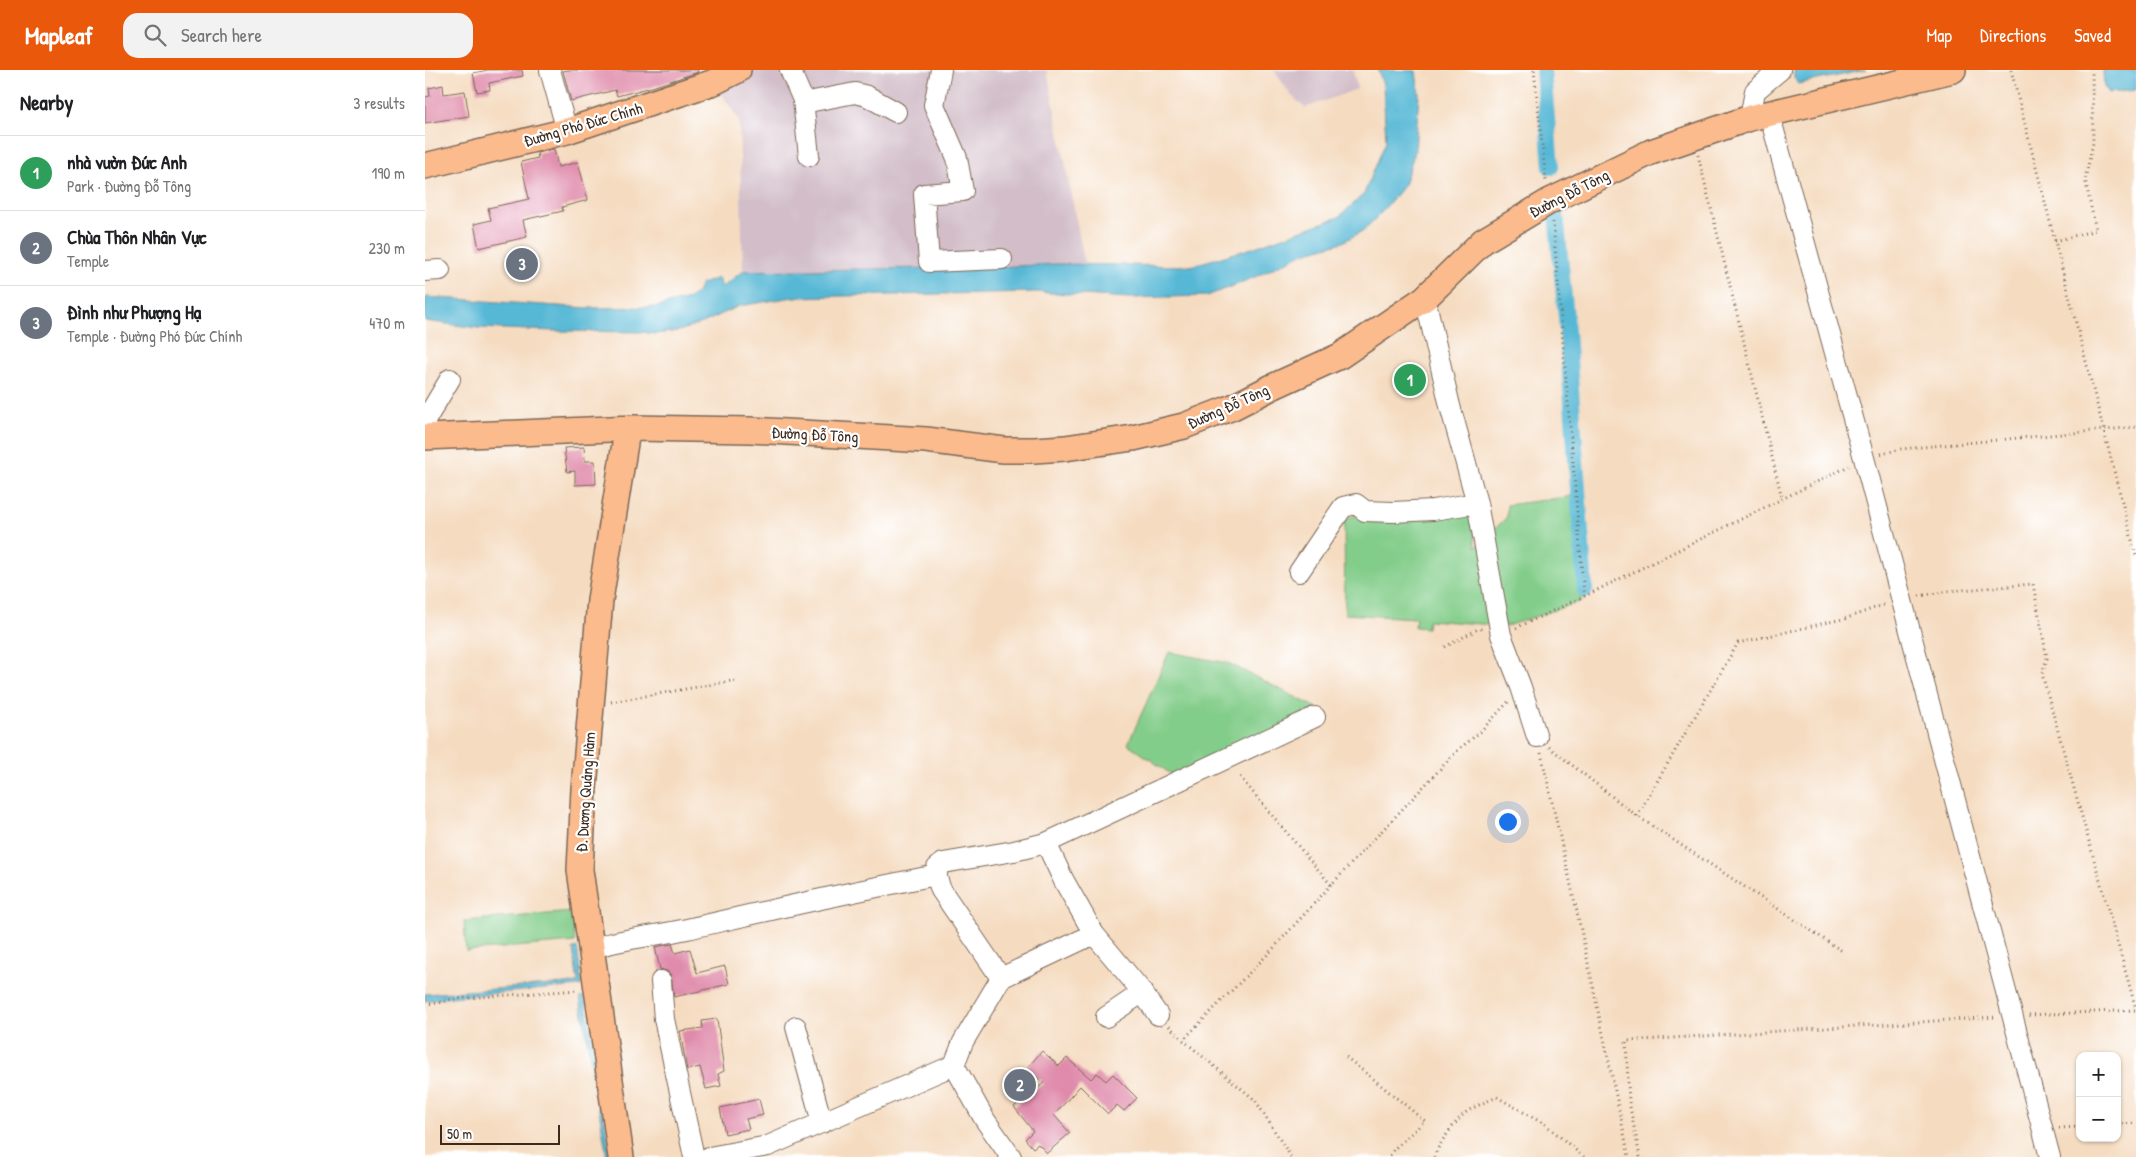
<!DOCTYPE html>
<html lang="en">
<head>
<meta charset="utf-8">
<style>
  :root { --surface:#fff; --page:#f2f2f2; --text:#202124; --muted:#757577; --line:#e0e0e0; --accent:#ea580c }
  body { margin:0; font-family:"Patrick Hand",sans-serif; background:var(--page); color:var(--text) }
  .controls { position:absolute; right:15px; bottom:15px; display:grid; overflow:hidden; border-radius:10px; box-shadow:0 1px 4px #0004 }
  .controls button { width:45px; height:45px; display:grid; place-items:center; padding:0; border:0; border-bottom:1px solid var(--line); background:var(--surface); color:var(--text); font:25px sans-serif }
  .scale { position:absolute; left:15px; bottom:12px; width:120px; box-sizing:border-box; padding-left:5px; border:2px solid #3b2a1e; border-top:0; font-size:14px; line-height:18px; white-space:nowrap; color:#3b2a1e; -webkit-text-stroke:4px #fff; paint-order:stroke }
  .you { position:absolute; left:1082px; top:751px; width:18px; height:18px; margin:-12px; border:4px solid #fff; border-radius:50%; background:#1a73e8; box-shadow:0 0 0 8px #1a73e833 }
  .badge { display:grid; place-items:center; width:32px; height:32px; border-radius:50%; background:var(--accent); color:#fff; font-size:16px; font-weight:700 }
  .pin { position:absolute; translate:-50% -50%; border:2px solid #fff; box-shadow:0 1px 5px #0006 }
  .list { margin:0; padding:0; list-style:none }
  h2 { display:flex; justify-content:space-between; align-items:center; height:65px; margin:0; padding:0 20px; font-size:21px }
  h2 small { font-size:16px; font-weight:400; color:var(--muted) }
  .list li { display:grid; grid-template-columns:32px 1fr auto; gap:15px; align-items:center; box-sizing:border-box; height:75px; padding:0 20px; border-top:1px solid var(--line) }
  .list b { display:block; font-size:19px; white-space:nowrap }
  .list p { margin:0; font-size:16px; white-space:nowrap; color:var(--muted) }
  .list em { font-size:16px; font-style:normal; color:var(--muted) }
  .icon { flex:none; width:28px; height:28px; fill:none; stroke:currentColor; stroke-width:2; stroke-linecap:round; stroke-linejoin:round }
  .map { position:relative; flex:none; width:1711px; height:1087px; overflow:hidden }
  header { display:flex; align-items:center; gap:30px; box-sizing:border-box; height:70px; padding:0 25px; background:var(--accent); color:#fff }
  header strong { font-size:24px }
  nav { display:flex; gap:28px; margin-inline-start:auto; font-size:18px }
  .search { width:350px; height:45px; background:var(--page); display:flex; align-items:center; gap:12px; box-sizing:border-box; padding:0 18px; border-radius:15px; color:var(--muted); font-size:19px }
  main { display:flex }
  aside { flex:1; background:var(--surface) }
  .map>svg:first-child { display:block }
  .industrial { fill:#d2bdc8 }
  .green { fill:#83cd8a; stroke:#5f7c54 }
  .water { fill:#56b8d5; stroke:#48717a }
  .lines { fill:none; stroke-linecap:round; stroke-linejoin:round }
  .canal { stroke:#56b8d5; stroke-width:16 }
  .building { fill:#e08bab }
  .minor-casing { stroke:#7c6857; stroke-width:22 }
  .major-casing { stroke:#7c6857; stroke-width:28 }
  .path { stroke:#7c6857; stroke-width:3; stroke-dasharray:1 4; stroke-linecap:butt }
  .minor { stroke:#fff; stroke-width:20 }
  .major { stroke:#fbbb8d; stroke-width:25 }
  .labels { text-anchor:middle; stroke-width:4.5; stroke-linejoin:round; paint-order:stroke }
  .street-label { font-size:16px; fill:#3b2a1e; stroke:#fff }
</style>
</head>
<body>
<header>
<strong>Mapleaf</strong>
<div class="search"><svg class="icon" aria-label="search" viewBox="0 0 24 24"><circle cx="10" cy="10" r="6"/><path d="M15 15l6 6"/></svg>Search here</div>
<nav><a>Map</a><a>Directions</a><a>Saved</a></nav>
</header>
<main>
<aside>
<h2>Nearby<small>3 results</small></h2>
<ul class="list">
<li><span class="badge" style="background:#2e9e5b">1</span><div><b>nhà vườn Đức Anh</b><p>Park · Đường Đỗ Tông</p></div><em>190 m</em></li>
<li><span class="badge" style="background:#6b7280">2</span><div><b>Chùa Thôn Nhân Vực</b><p>Temple</p></div><em>230 m</em></li>
<li><span class="badge" style="background:#6b7280">3</span><div><b>Đình như Phượng Hạ</b><p>Temple · Đường Phó Đức Chính</p></div><em>470 m</em></li>
</ul>
</aside>
<div class="map">
<svg width="1711" height="1087" viewBox="0 0 1711 1087">
  <rect width="100%" height="100%" fill="#fff"/>
  <filter id="ink" filterUnits="userSpaceOnUse"><feTurbulence type="fractalNoise" baseFrequency=".02" numOctaves="2"/><feDisplacementMap in="SourceGraphic" scale="10" xChannelSelector="R" yChannelSelector="G"/><feConvolveMatrix kernelMatrix="1 2 1 2 8 2 1 2 1" color-interpolation-filters="sRGB"/></filter>
  <filter id="wash" filterUnits="userSpaceOnUse"><feTurbulence type="fractalNoise" baseFrequency=".0096" numOctaves="4" result="noise"/><feDisplacementMap in="SourceGraphic" scale="20" xChannelSelector="R" yChannelSelector="G"/><feGaussianBlur stdDeviation="1.12" result="paint"/><feColorMatrix in="noise" values="0 0 0 0 0 0 0 0 0 0 0 0 0 0 0 0 0 1.4 0 .05"/><feComposite in="paint" operator="in"/></filter>
  <g filter="url(#wash)">
    <rect width="100%" height="100%" fill="#f5dcc1"/>
    <path class="industrial" d="M313,0H622L660,195L318,201L314,50L289,12Z
      M849,0H928L932,19L880,38L866,25Z"/>
    <path class="green" d="M1149,426L1157,531L1082,556L1003,550L1002,558L990,557L991,548L920,544L919,447L1046,443L1051,477L1082,447V435Z
      M744,582L803,593L892,638L760,714L703,674Z
      M147,842L150,872L41,881L39,851Z"/>
    <path class="water" d="M953,0L991,1L994,24L990,81L979,115L955,144L939,160L918,172L879,183L830,207L782,226L704,228L611,222L368,227L314,236L280,252L254,261L230,264L217,262L129,261L53,258L0,251V227L163,238L230,237L264,229L272,223L276,214L293,208L297,217L318,201L572,197L632,194L765,196L824,179L914,147L939,124L961,71L958,15Z
      M1369,0H1441L1373,14L1369,7Z
      M1678,0H1711V20L1684,23L1679,16Z
      M152,877L157,914L155,916L26,927L0,931V924L153,913L148,879Z
      M155,927H160L186,1087H182Z"/>
    <g class="lines">
      <path class="canal" d="M1118,0L1126,97
        M1131,144L1141,247L1160,520"/>
    </g>
    <g id="blocks">
      <path class="building" d="M63,0H97L98,6L64,13L65,20L52,22L48,3Z
        M143,0H273V2L227,17L192,26L190,20L146,31L138,1Z
        M18,15L19,24L40,21L44,46L0,53V27L5,26L4,18Z
        M129,79L133,97L153,92L163,130L137,137L138,141L98,150L102,167L54,178L49,154L66,150L63,138L104,129L96,92L113,88L112,83Z
        M159,377L160,391H170L171,414L150,415V401L142,402L139,378Z
        M247,874L250,883L265,879L272,903L300,896L304,914L249,927L246,905L242,901L235,899L230,877Z
        M292,949L299,1001L293,1004L296,1016L281,1019L275,997L262,1000L255,961L278,958L277,951Z
        M617,981L634,996L642,988L666,1009L672,1003L681,1011L688,1004L712,1028L699,1041L692,1035L683,1044L655,1016L629,1045L645,1063L622,1083L613,1074L608,1078L600,1069L608,1061L589,1037L619,1013L602,998Z
        M334,1029L338,1045L321,1049L324,1059L300,1064L295,1038Z"/>
    </g>
  </g>
  <g filter="url(#ink)">
    <use href="#blocks" fill-opacity="0" stroke="#7c6857" stroke-width="1"/>
    <g class="lines">
      <g class="minor-casing">
        <path id="minor" d="M125,0L142,61
          M365,0L378,30L384,86
          M516,0L509,35L532,88L538,121L499,124L504,192L577,189
          M378,33L430,23L442,26L471,42
          M1344,43L1439,388L1625,1087
          M1325,48L1330,21L1355,0
          M0,201L15,200
          M1000,228L1025,336L1052,433L1076,565L1096,617L1112,667
          M0,351L25,309
          M874,502L918,437L931,434L940,441L968,442L1008,440L1052,433
          M621,773L639,811L669,864
          M165,879C197,868 230,866 262,859C346,840 428,821 512,805
          M576,908L516,820L512,808V798L518,793L589,781L621,773L890,647
          M236,911L239,949L269,1087
          M681,947L718,922
          M371,957L397,1053
          M529,995L560,1050L586,1087
          M284,1087L343,1076L529,995L538,972L576,908L669,864L714,918L733,945"/>
      </g>
      <g class="major-casing">
        <path id="major" d="M0,96L142,61L289,12L313,0
          M0,367L208,358L325,360L501,370L579,380H609L640,378L708,368L759,356L808,337L847,317L915,286L1000,228L1058,171L1125,131L1226,82L1325,48L1528,0
          M196,1087L155,800L159,719L175,530L201,367L208,358"/>
      </g>
      <path class="path" d="M1109,0L1121,111
        M1586,0L1711,486
        M1273,85L1357,428
        M1128,152L1159,526
        M1630,171L1671,160L1660,109L1668,73L1667,0
        M1456,384L1476,379L1711,357
        M1494,526L1524,521L1608,514L1622,588L1617,604L1711,939
        M1091,558L1166,523L1424,396
        M1020,577L1053,559H1057
        M186,632L312,610
        M1124,677L1212,746L1417,881
        M1116,683L1156,860L1204,1087
        M815,707L906,815L1033,680L1055,662L1084,631
        M1212,746L1313,573L1422,548L1461,534
        M0,934L13,933L28,929L153,920
        M1604,945L1711,940
        M744,956L758,970
        M921,987L1000,1051L969,1079L964,1087
        M1692,1054L1711,1053
        M1634,1058L1655,1057
        M866,1087L830,1030L758,970L844,883L906,815
        M1009,1087C1013,1075 1030,1052 1039,1044C1049,1036 1061,1032 1072,1027L1121,1055L1159,1087
        M1215,1087L1204,1032L1201,971L1571,947"/>
      <use href="#minor" class="minor"/>
      <use href="#major" class="major"/>
    </g>
  </g>
  <g class="labels">
    <g class="street-label">
      <text transform="translate(158 54) rotate(-16)" y="6">Đường Phó Đức Chính</text>
      <text transform="translate(1144 123) rotate(-27)" y="6">Đường Đỗ Tông</text>
      <text transform="translate(803 336) rotate(-24)" y="6">Đường Đỗ Tông</text>
      <text transform="translate(390 364) rotate(3)" y="6">Đường Đỗ Tông</text>
      <text transform="translate(160 722) rotate(-86)" y="6">Đ. Dương Quảng Hàm</text>
    </g>
  </g>
</svg>
<div class="controls">
<button>+</button>
<button>−</button>
</div>
<div class="scale">50 m</div>
<div class="you"></div>
<div class="pin badge" style="left:985px;top:310px;background:#2e9e5b">1</div>
<div class="pin badge" style="left:595px;top:1015px;background:#6b7280">2</div>
<div class="pin badge" style="left:97px;top:194px;background:#6b7280">3</div>
</div>
</main>
</body>
</html>
